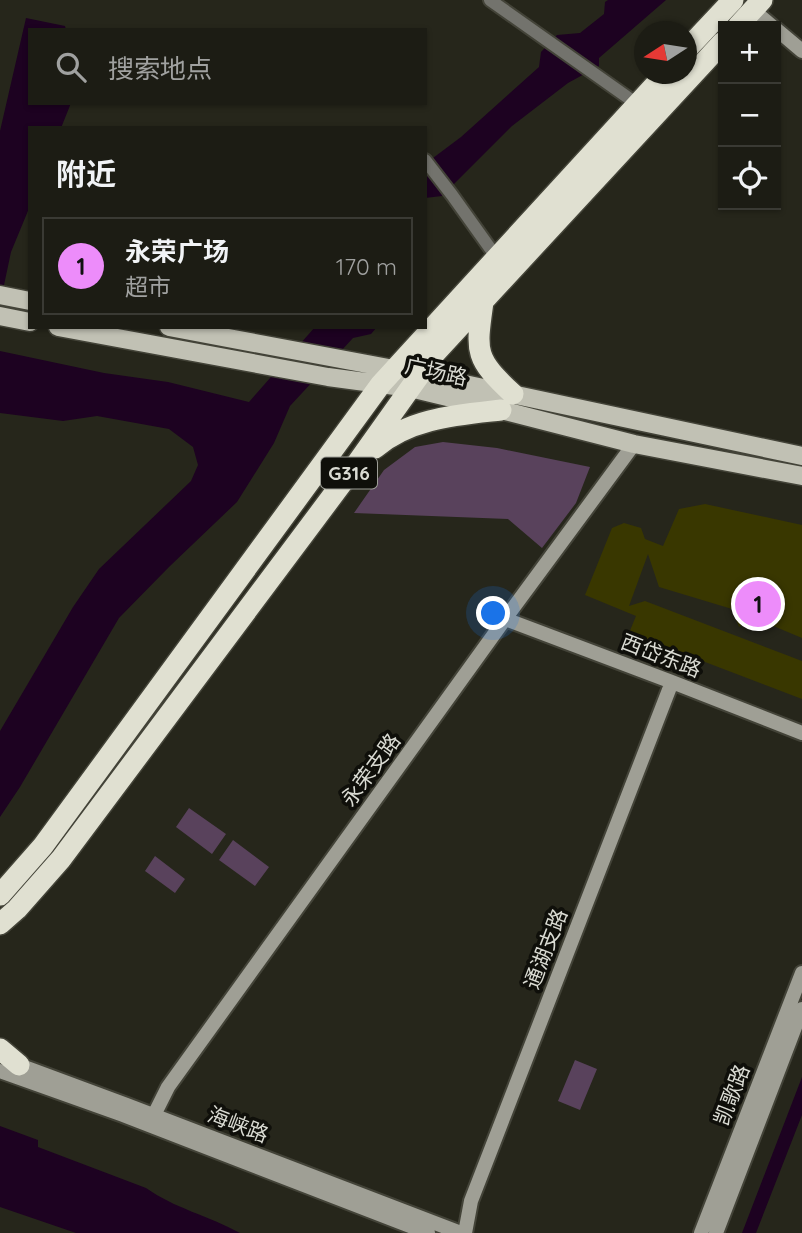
<!DOCTYPE html>
<html lang="zh">
<head>
<meta charset="utf-8">
<style>
  :root { --surface:#1c1c14; --page:#292922; --text:#f1f3f6; --muted:#a0a1a0; --line:#3a3a34; --accent:#ed8cfa }
  body { margin:0; font-family:Quicksand,"Noto Sans SC",sans-serif; background:var(--page); color:var(--text) }
  .controls { position:absolute; right:21px; top:21px; display:grid; overflow:hidden; border-radius:0px; box-shadow:0 2px 5px #0004 }
  .controls button { width:63px; height:63px; display:grid; place-items:center; padding:0; border:0; border-bottom:2px solid var(--line); background:var(--surface); color:var(--text); font:35px sans-serif }
  .compass { position:absolute; left:634px; top:21px; width:63px; height:63px; border-radius:50%; background:var(--surface); box-shadow:0 2px 5px #0004; rotate:258deg }
  .you { position:absolute; left:494px; top:614px; width:24px; height:24px; margin:-18px; border:5px solid #fff; border-radius:50%; background:#1a73e8; box-shadow:0 0 0 10px #1a73e833 }
  .badge { display:grid; place-items:center; width:46px; height:46px; border-radius:50%; background:var(--accent); color:#111; font-size:23px; font-weight:700 }
  .pin { position:absolute; translate:-50% -50%; border:4px solid #fff; box-shadow:0 2px 7px #0006 }
  .list { margin:0; padding:0; list-style:none }
  h2 { display:flex; justify-content:space-between; align-items:center; height:91px; margin:0; padding:0 28px; font-size:30px }
  h2 small { font-size:23px; font-weight:400; color:var(--muted) }
  .list li { display:grid; grid-template-columns:46px 1fr auto; gap:21px; align-items:center; box-sizing:border-box; height:98px; margin:0 14px 14px; padding:0 14px; border:2px solid var(--line); border-radius:0px }
  .list b { display:block; font-size:26px; white-space:nowrap }
  .list p { margin:0; font-size:23px; white-space:nowrap; color:var(--muted) }
  .list em { font-size:23px; font-style:normal; color:var(--muted) }
  .icon { flex:none; width:38px; height:38px; fill:none; stroke:currentColor; stroke-width:2; stroke-linecap:round; stroke-linejoin:round }
  .map { position:relative; flex:none; width:802px; height:1233px; overflow:hidden }
  .search { position:absolute; background:var(--surface); box-shadow:0 2px 5px #0004; left:28px; top:28px; width:399px; height:77px; display:flex; align-items:center; gap:18px; box-sizing:border-box; padding:0 24px; border-radius:0px; color:var(--muted); font-size:26px }
  .panel { position:absolute; background:var(--surface); box-shadow:0 2px 5px #0004; left:28px; top:126px; width:399px; height:203px; border-radius:0px }
  .map>svg:first-child { display:block }
  .green { fill:#59425c }
  .water { fill:#1d0221 }
  .building { fill:#393700 }
  .lines { fill:none; stroke-linecap:round; stroke-linejoin:round }
  .street-casing { stroke:#434338; stroke-width:16 }
  .secondary-casing { stroke:#434338; stroke-width:18 }
  .primary-casing { stroke:#434338; stroke-width:21 }
  .highway-casing { stroke:#434338; stroke-width:24 }
  .street { stroke:#73736d; stroke-width:12 }
  .secondary { stroke:#9f9f95; stroke-width:14 }
  .primary { stroke:#c1c1b4; stroke-width:18 }
  .highway { stroke:#e0e0d1; stroke-width:21 }
  .labels { text-anchor:middle; stroke-width:7; stroke-linejoin:round; paint-order:stroke }
  .shield { fill:#0f0f0a; stroke:#9d9e97; stroke-width:2 }
  .shield-label { font-size:19px; font-weight:bold; fill:#dadbd3 }
  .street-label { font-size:21px; fill:#dadbd3; stroke:#0f0f0a }
</style>
</head>
<body>
<div class="map">
<svg width="802" height="1233" viewBox="0 0 802 1233">
  <rect width="100%" height="100%" fill="#26261b"/>
  <path class="green" d="M443,442L497,448L590,467L576,503L542,548L508,519L354,513L384,470L415,447Z
    M189,808L226,834L212,854L176,827Z
    M233,840L269,867L255,886L219,860Z
    M155,856L185,879L175,893L145,871Z
    M575,1060L597,1069L580,1110L558,1101Z"/>
  <path class="water" d="M608,0H666L599,58V66L568,83L512,126L442,196L425,198V164L461,137L539,67L541,52L557,35L580,33L604,14L605,2Z
    M26,18L65,26L66,30H30V103H71L61,128H30V206L11,252L0,304V131Z
    M315,327H377L371,334L353,338L290,406L274,443L237,502L169,567L119,618L20,787L0,817V731L73,607L99,569L191,481L198,465L193,447L169,429L97,416L63,421L0,413V351L104,373L168,382L249,402Z
    M802,1077V1115L756,1233H742Z
    M0,1126L38,1140V1147L146,1188C174,1208 209,1216 240,1233H76L0,1207Z"/>
  <path class="building" d="M705,504L802,525V638L752,617L739,627L732,609L659,587L648,554L629,606L645,601L802,661V699L629,633L636,616L585,595L612,528L624,523L641,528L645,539L663,546L679,509Z"/>
  <g class="lines">
    <g class="street-casing">
      <path id="street" d="M490,0L637,104
        M425,160L452,195L497,258"/>
    </g>
    <g class="secondary-casing">
      <path id="secondary" d="M753,10L772,26
        M776,29L802,51
        M505,619L672,682L802,733
        M11,1062L127,1105L461,1233
        M0,1071L123,1115L428,1233
        M149,1125L168,1087L505,619L634,444
        M465,1233L471,1201L672,682
        M701,1233L802,973
        M716,1233L802,1009"/>
    </g>
    <g class="primary-casing">
      <path id="primary" d="M0,295L30,301
        M0,316L30,322
        M58,327L328,377L410,388L501,410L634,444L802,476
        M169,327L394,369L802,456"/>
    </g>
    <g class="highway-casing">
      <path id="highway" d="M738,26L762,0
        M686,50L733,0
        M483,302C476,352 474,358 513,394
        M375,448C410,418 457,415 501,410
        M0,895L43,846L381,384L665,74
        M0,924L17,909L61,859L357,463L436,352L723,42
        M0,1049L19,1065"/>
    </g>
    <use href="#street" class="street"/>
    <use href="#secondary" class="secondary"/>
    <use href="#primary" class="primary"/>
    <use href="#highway" class="highway"/>
  </g>
  <g class="labels">
    <rect class="shield" x="321" y="457.5" width="56" height="31" rx="5"/>
    <g class="shield-label">
      <text x="349" y="480">G316</text>
    </g>
    <g class="street-label">
      <text transform="translate(436 372) rotate(12)" y="7">广场路</text>
      <text transform="translate(661 656) rotate(21)" y="7">西岱东路</text>
      <text transform="translate(371 770) rotate(-54)" y="7">永荣支路</text>
      <text transform="translate(546 949) rotate(-69)" y="7">通湖支路</text>
      <text transform="translate(732 1095) rotate(-69)" y="7">凯歌路</text>
      <text transform="translate(238 1125) rotate(21)" y="7">海峡路</text>
    </g>
  </g>
</svg>
<div class="controls">
<button>+</button>
<button>−</button>
<button><svg class="icon" aria-label="locate" viewBox="0 0 24 24"><circle cx="12" cy="12" r="6"/><path d="M12 2v4M12 18v4M2 12h4M18 12h4"/></svg></button>
</div>
<svg class="compass" viewBox="-18 -18 36 36"><path d="M0-13l5 13h-10z" fill="#e53935"/><path d="M0 13l5-13h-10z" fill="#a0a1a0"/></svg>
<div class="you"></div>
<div class="pin badge" style="left:758px;top:604px">1</div>
<div class="search"><svg class="icon" aria-label="search" viewBox="0 0 24 24"><circle cx="10" cy="10" r="6"/><path d="M15 15l6 6"/></svg>搜索地点</div>
<section class="panel">
<h2>附近<small></small></h2>
<ul class="list">
<li><span class="badge">1</span><div><b>永荣广场</b><p>超市</p></div><em>170 m</em></li>
</ul>
</section>
</div>
</body>
</html>
